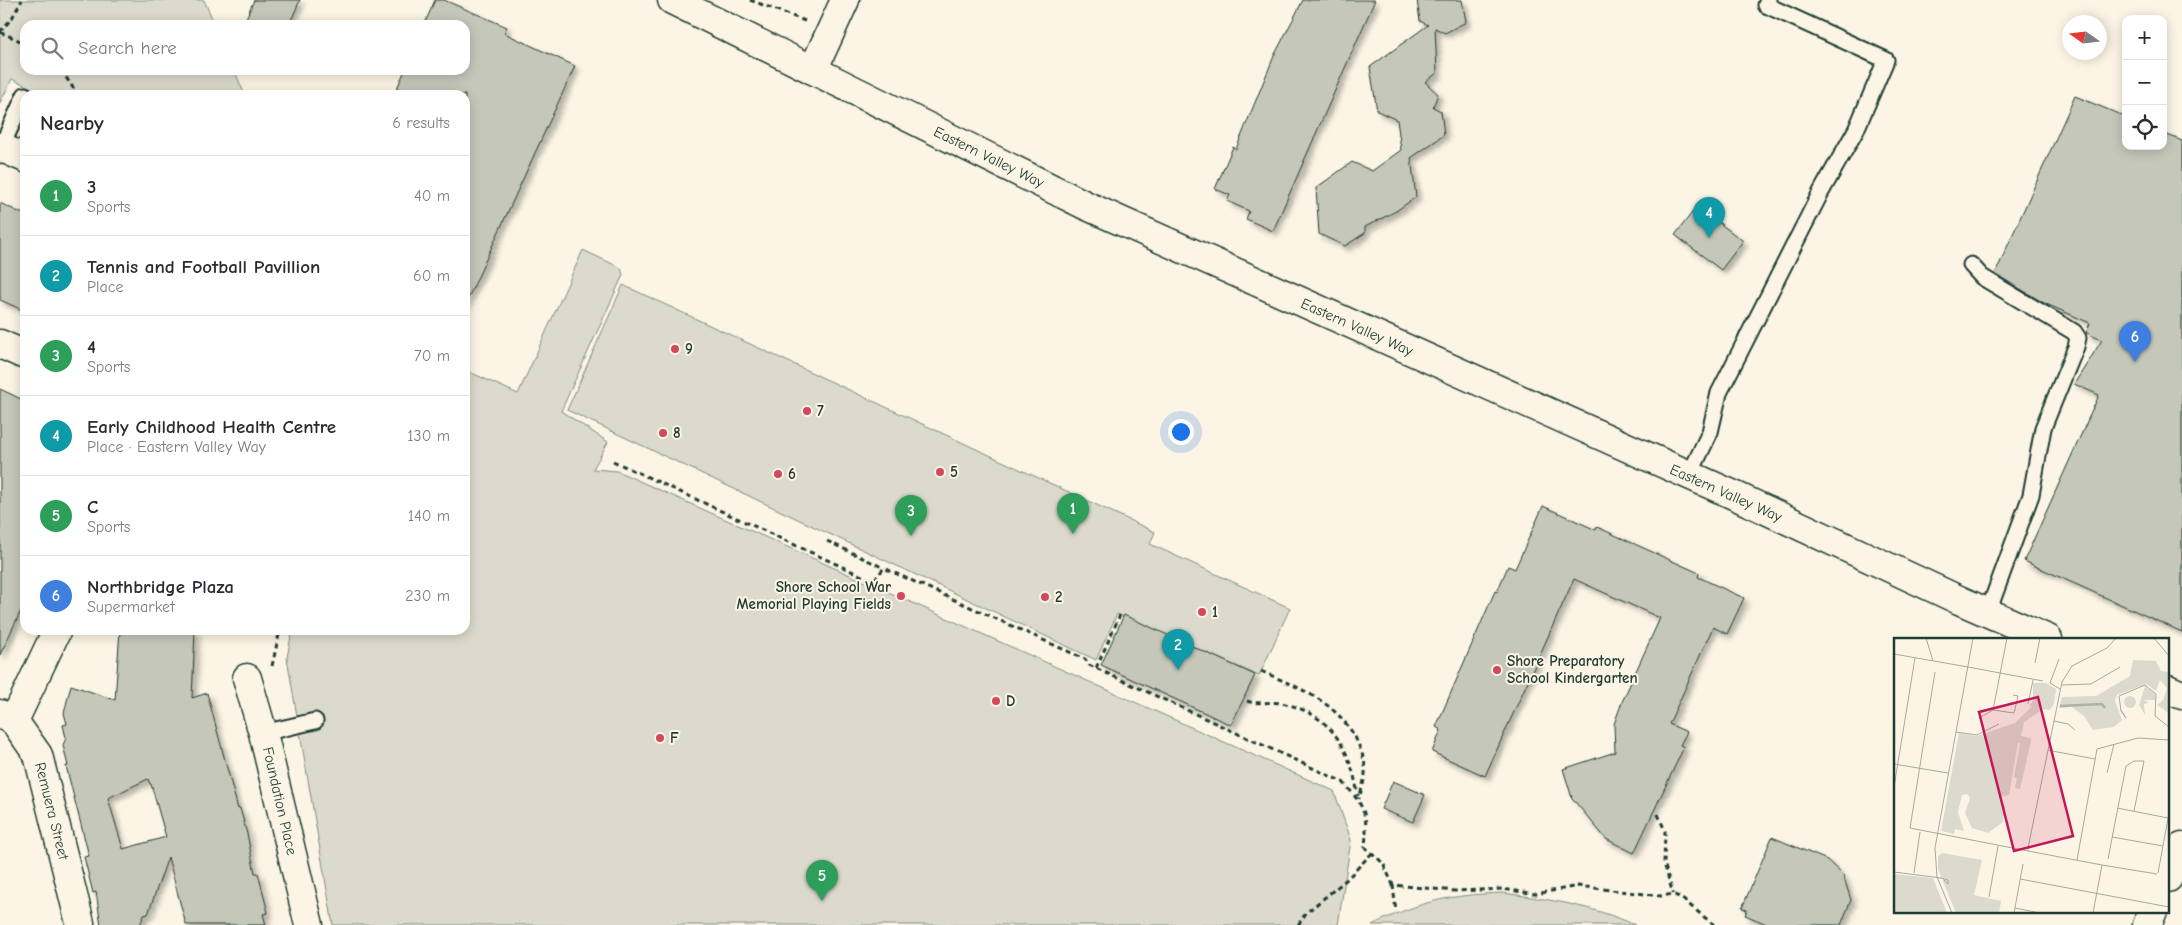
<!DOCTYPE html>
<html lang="en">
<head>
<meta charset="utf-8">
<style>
  :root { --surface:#fff; --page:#f7f7f7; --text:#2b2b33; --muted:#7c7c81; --line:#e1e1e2; --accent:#d1495b }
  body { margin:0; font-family:"Comic Neue",sans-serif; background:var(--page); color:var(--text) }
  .controls { position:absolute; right:15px; top:15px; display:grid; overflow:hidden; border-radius:10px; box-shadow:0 2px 12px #0003 }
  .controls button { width:45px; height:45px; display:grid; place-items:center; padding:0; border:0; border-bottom:1px solid var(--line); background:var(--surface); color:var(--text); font:25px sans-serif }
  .compass { position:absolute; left:2062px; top:15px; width:45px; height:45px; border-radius:50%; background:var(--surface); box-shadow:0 2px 12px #0003; rotate:284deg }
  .you { position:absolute; left:1180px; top:431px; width:18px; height:18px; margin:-12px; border:4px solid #fff; border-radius:50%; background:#1a73e8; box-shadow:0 0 0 8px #1a73e833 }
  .badge { display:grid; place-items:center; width:32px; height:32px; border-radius:50%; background:var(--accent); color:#fff; font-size:16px; font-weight:700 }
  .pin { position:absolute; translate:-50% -41px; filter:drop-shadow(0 1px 2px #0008) }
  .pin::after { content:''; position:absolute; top:26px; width:18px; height:15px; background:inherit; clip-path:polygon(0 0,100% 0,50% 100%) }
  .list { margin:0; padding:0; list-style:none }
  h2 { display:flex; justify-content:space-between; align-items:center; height:65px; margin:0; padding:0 20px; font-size:21px }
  h2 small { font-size:16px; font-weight:400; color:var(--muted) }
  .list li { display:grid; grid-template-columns:32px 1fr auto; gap:15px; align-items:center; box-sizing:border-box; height:80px; padding:0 20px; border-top:1px solid var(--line) }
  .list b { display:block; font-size:19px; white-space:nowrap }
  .list p { margin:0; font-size:16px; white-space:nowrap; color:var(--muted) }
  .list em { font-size:16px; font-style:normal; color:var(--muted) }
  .icon { flex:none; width:28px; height:28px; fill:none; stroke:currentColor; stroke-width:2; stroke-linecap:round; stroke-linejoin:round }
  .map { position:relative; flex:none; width:2182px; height:925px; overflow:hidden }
  .search { position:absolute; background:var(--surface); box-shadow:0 2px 12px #0003; left:20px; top:20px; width:450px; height:55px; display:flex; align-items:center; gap:12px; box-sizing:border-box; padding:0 18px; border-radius:15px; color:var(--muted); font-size:19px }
  .panel { position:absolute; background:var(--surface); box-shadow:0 2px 12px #0003; left:20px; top:90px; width:450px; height:545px; border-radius:15px }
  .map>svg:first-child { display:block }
  .green { fill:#dcdacc; stroke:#7e8c80 }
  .building { fill:#c5c7b9; stroke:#1f3d34; fill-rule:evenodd; filter:url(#shadow) }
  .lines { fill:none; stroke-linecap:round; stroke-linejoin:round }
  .service-casing { stroke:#1f3d34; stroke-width:19 }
  .minor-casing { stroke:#1f3d34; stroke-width:31 }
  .tertiary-casing { stroke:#1f3d34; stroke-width:31 }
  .primary-casing { stroke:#1f3d34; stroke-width:31 }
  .path { stroke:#1f3d34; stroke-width:3; stroke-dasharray:5 4; stroke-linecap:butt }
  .service { stroke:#fcf5e5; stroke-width:15 }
  .minor { stroke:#fcf5e5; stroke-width:28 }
  .tertiary { stroke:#fcf5e5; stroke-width:28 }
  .primary { stroke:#fcf5e5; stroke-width:28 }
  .poi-dot { fill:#d1495b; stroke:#fcf5e5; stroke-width:2 }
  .labels { text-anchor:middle; stroke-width:4; stroke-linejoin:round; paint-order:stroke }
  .street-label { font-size:15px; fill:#1f3d34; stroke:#fcf5e5 }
  .poi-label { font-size:15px; font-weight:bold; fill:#1f3d34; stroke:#fcf5e5; text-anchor:start }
  .inset-river { fill:none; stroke:#aeb3a7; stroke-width:2.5 }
  .inset-road { fill:none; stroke:#a4ab9e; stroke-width:1 }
  .view { fill:#c2185b; fill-opacity:0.15; stroke:#c2185b; stroke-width:2.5 }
  .inset-edge { fill:none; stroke:#1f3d34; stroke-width:2.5 }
</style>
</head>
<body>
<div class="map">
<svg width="2182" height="925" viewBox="0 0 2182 925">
  <defs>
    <filter id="shadow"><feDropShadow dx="4.5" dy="4.5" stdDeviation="2.5" flood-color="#0004"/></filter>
  </defs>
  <rect width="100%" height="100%" fill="#fcf5e5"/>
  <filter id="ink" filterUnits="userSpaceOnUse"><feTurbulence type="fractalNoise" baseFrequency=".02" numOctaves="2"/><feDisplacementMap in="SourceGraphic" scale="10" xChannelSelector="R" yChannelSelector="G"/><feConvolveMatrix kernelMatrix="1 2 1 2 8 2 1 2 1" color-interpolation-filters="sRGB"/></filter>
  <g filter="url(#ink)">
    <path class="green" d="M0,0H204L215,25H25V70H234L245,95H46L12,79L0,103Z
      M583,250L621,268L623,275L561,411L608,442L593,469L617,471L1334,791L1351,840L1338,925H333L287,658L292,630H465V370L518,394Z
      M623,285L1155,532L1150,544L1290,608L1259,676L1117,614L1096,660L567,410Z
      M1503,893C1547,899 1594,906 1635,925H1372C1421,901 1449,895 1503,893Z"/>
    <path class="building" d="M254,0H300L289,25H243Z
      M435,0H444L507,27L504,33L575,66L465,305V95H394L405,70H465V25H424Z
      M1303,0H1375L1273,231L1246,219L1249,211L1227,201L1230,195L1215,189L1233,147L1236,149L1274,56Z
      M1417,0H1462L1466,22L1445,33L1435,28L1437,73L1425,82L1438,94L1433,107L1441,111L1444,135L1411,158L1416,197L1396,211L1365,227V233L1345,246L1319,234L1316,188L1352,162L1372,171L1401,150L1397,120L1377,111L1370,67L1428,25L1420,21Z
      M2075,96L2126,117V146H2163V133L2182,141V632L2024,561L2099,395L2074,384L2102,340L2086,333L2090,323L2044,303L1995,274Z
      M0,203L25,215V311L0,300Z
      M1697,206L1743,241L1721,270L1675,235Z
      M0,389L25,401V602L0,655Z
      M1543,506L1596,530L1597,527L1699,573L1698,577L1744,598L1727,634L1713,627L1669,724L1687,732L1680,745L1684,747L1634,853L1606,839L1572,798L1563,769L1615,752L1614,724L1622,702L1660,618L1574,579L1485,776L1432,752L1441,730L1436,727L1495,591L1497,592L1508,566L1515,569Z
      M1124,615L1255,675L1231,725L1101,665Z
      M120,630H195L192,698L207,693L238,809L240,808L247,834L255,873H258L268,913L263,914L266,925H186L168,857L148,914L144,915L140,925H101L96,892L93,893L84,857L89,856L66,766H68L63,745L66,738L63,725L67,724L64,713L71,685L115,700ZM148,779L150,784H151L166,837L123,849L108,798Z
      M1393,781L1425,795L1413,822L1381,809Z
      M1772,837L1827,860L1843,875L1851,900L1841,925H1769L1745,915L1747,910L1742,908Z"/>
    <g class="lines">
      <g class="service-casing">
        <path id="service" d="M1,148L25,95
          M1971,265L1982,277L2074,332L2078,338L2076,347L2043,428L2031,495L1988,612
          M1689,476L1710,432L1719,393L1821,192L1856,130L1886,60L1766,5L1768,0
          M263,733L315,721"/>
      </g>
      <g class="minor-casing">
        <path id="minor" d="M813,70L845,0
          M0,147L25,158
          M0,344L25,355
          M247,678L263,733L309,925
          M0,714L14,721L38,755L80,923
          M14,721L57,630"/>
      </g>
      <g class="tertiary-casing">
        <path id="tertiary" d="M2168,878L2182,847
          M2147,925L2153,911"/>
      </g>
      <g class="primary-casing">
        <path id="primary" d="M672,0L1085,205L1736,496L1959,600L2048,639
          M2168,689L2182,695"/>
      </g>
      <path class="path" d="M750,0L805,21
        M0,32L12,18L22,0
        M0,32L25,43
        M61,70L78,95
        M613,461L873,581L884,568L1085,659L1089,665L1343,782C1365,807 1368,814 1365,847L1383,863L1393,885L1455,891L1503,889L1536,894L1578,886L1661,896L1673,894L1681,898L1714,925
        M827,541L884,568
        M272,666L280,630
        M1096,668L1120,615
        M1261,671C1299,688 1336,701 1356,739C1360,748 1365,759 1365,769C1366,778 1361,790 1359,799
        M1247,701C1257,705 1269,701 1281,703C1331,713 1351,749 1358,796
        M1658,814L1665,831L1664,863L1673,894
        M1393,885L1396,912
        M1298,925L1306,913L1347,879L1372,853"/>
      <use href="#service" class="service"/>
      <use href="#minor" class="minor"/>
      <use href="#tertiary" class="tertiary"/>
      <use href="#primary" class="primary"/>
    </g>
  </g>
  <g class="poi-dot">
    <circle cx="675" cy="349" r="5"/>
    <circle cx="807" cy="411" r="5"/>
    <circle cx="663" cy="433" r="5"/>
    <circle cx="940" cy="472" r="5"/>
    <circle cx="778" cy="474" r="5"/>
    <circle cx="901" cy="596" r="5"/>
    <circle cx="1045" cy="597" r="5"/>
    <circle cx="1202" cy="612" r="5"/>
    <circle cx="1497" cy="670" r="5"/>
    <circle cx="996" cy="701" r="5"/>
    <circle cx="660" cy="738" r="5"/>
  </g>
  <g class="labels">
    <g class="street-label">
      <text transform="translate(989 157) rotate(26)" y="5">Eastern Valley Way</text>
      <text transform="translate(1357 327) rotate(24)" y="5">Eastern Valley Way</text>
      <text transform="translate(1726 493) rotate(24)" y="5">Eastern Valley Way</text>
      <text transform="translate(280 801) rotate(77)" y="5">Foundation Place</text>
      <text transform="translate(52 811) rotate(76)" y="5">Remuera Street</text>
    </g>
    <g class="poi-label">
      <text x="685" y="354">9</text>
      <text x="817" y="416">7</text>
      <text x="673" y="438">8</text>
      <text x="950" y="477">5</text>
      <text x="788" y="479">6</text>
      <text x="891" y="592" text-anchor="end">Shore School War<tspan x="891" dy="17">Memorial Playing Fields</tspan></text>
      <text x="1055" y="602">2</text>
      <text x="1212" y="617">1</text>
      <text x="1507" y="666">Shore Preparatory<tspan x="1507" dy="17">School Kindergarten</tspan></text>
      <text x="1006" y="706">D</text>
      <text x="670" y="743">F</text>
    </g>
  </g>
  <g transform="translate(1894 638)">
    <rect width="275" height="275" fill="#fcf5e5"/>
    <path d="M239,22L262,23L267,33L275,34V75L263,67L269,62L273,50L266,42L262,53L252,46L223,57L221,63L228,82L220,89L199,92L190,78L178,69L165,70L168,59L202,58L236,38ZM139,45H152L162,51L160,66L156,72L149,71L130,84L127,98L137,100V103L126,151L121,150L123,140L120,139L126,105H124L115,157L106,159L111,169L109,184L94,195L78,190L71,175L76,160L73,156L68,157L64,174L70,193L61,191L60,196L47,193L65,95L83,98L121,85L138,68H135L139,63ZM251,48L261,56V62H250L255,65L250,66L251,77L245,67ZM230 64a6 6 0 1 1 12 0a6 6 0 1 1-12 0ZM48,215L88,222L80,257L107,263L105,275H62L44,231V218ZM0,236L39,240L53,275H0Z" fill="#dcdacc"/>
    <path class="inset-river" d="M166,68L208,66L211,70"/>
    <path class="inset-road" d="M32,0L39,23M260,0L275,18M0,16L74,29M165,21L156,45L166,51M141,25L146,0M74,29L149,43M41,34L16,190L134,213M167,47L197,46L226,29M134,66L139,42M99,72L120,75L124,58L119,57M227,72L232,80L227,73L225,58L251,47L262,56L261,78L275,89M87,79L99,72L113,0M160,83L174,86L181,92M62,94L83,97L105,86M153,112L201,121M0,126L54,135M213,135L220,106M0,149L21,20M223,170L274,180M218,199L269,208M214,221L232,128L240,123H250L240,173M183,222L203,111L244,100L275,102M208,227L263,236M0,234L47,240L54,242V246L50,242M20,235L26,194M264,235L275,175M126,241L275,269M95,259L104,208M121,270L146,275M58,275L43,239L41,210L79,0M120,275L129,226M199,275L208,227L134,213V210L168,44L178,28L213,10L222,0"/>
    <path class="view" d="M144,59L179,198L120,213L85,74Z"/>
    <rect width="275" height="275" class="inset-edge"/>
  </g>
</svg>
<div class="controls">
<button>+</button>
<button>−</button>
<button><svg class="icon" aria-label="locate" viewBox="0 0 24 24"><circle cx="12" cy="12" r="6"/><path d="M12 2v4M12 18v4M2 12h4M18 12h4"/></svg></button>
</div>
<svg class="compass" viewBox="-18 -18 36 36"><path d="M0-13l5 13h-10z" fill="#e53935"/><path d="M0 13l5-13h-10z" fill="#7c7c81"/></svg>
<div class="you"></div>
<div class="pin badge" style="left:1073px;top:534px;background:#2e9e5b">1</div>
<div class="pin badge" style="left:1178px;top:670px;background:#0f9aa8">2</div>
<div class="pin badge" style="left:911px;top:536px;background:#2e9e5b">3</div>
<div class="pin badge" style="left:1709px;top:238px;background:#0f9aa8">4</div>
<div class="pin badge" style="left:822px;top:901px;background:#2e9e5b">5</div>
<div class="pin badge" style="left:2135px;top:362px;background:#3f7fe0">6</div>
<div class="search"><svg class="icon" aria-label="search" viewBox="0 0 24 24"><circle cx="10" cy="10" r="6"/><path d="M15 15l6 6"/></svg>Search here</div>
<section class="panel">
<h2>Nearby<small>6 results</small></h2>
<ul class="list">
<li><span class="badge" style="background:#2e9e5b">1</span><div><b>3</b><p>Sports</p></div><em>40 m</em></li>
<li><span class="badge" style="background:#0f9aa8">2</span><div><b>Tennis and Football Pavillion</b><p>Place</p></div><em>60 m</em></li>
<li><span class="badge" style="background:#2e9e5b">3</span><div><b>4</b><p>Sports</p></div><em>70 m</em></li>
<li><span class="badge" style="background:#0f9aa8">4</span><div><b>Early Childhood Health Centre</b><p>Place · Eastern Valley Way</p></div><em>130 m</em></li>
<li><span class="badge" style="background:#2e9e5b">5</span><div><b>C</b><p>Sports</p></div><em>140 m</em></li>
<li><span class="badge" style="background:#3f7fe0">6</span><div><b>Northbridge Plaza</b><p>Supermarket</p></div><em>230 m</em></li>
</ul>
</section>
</div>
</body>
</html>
